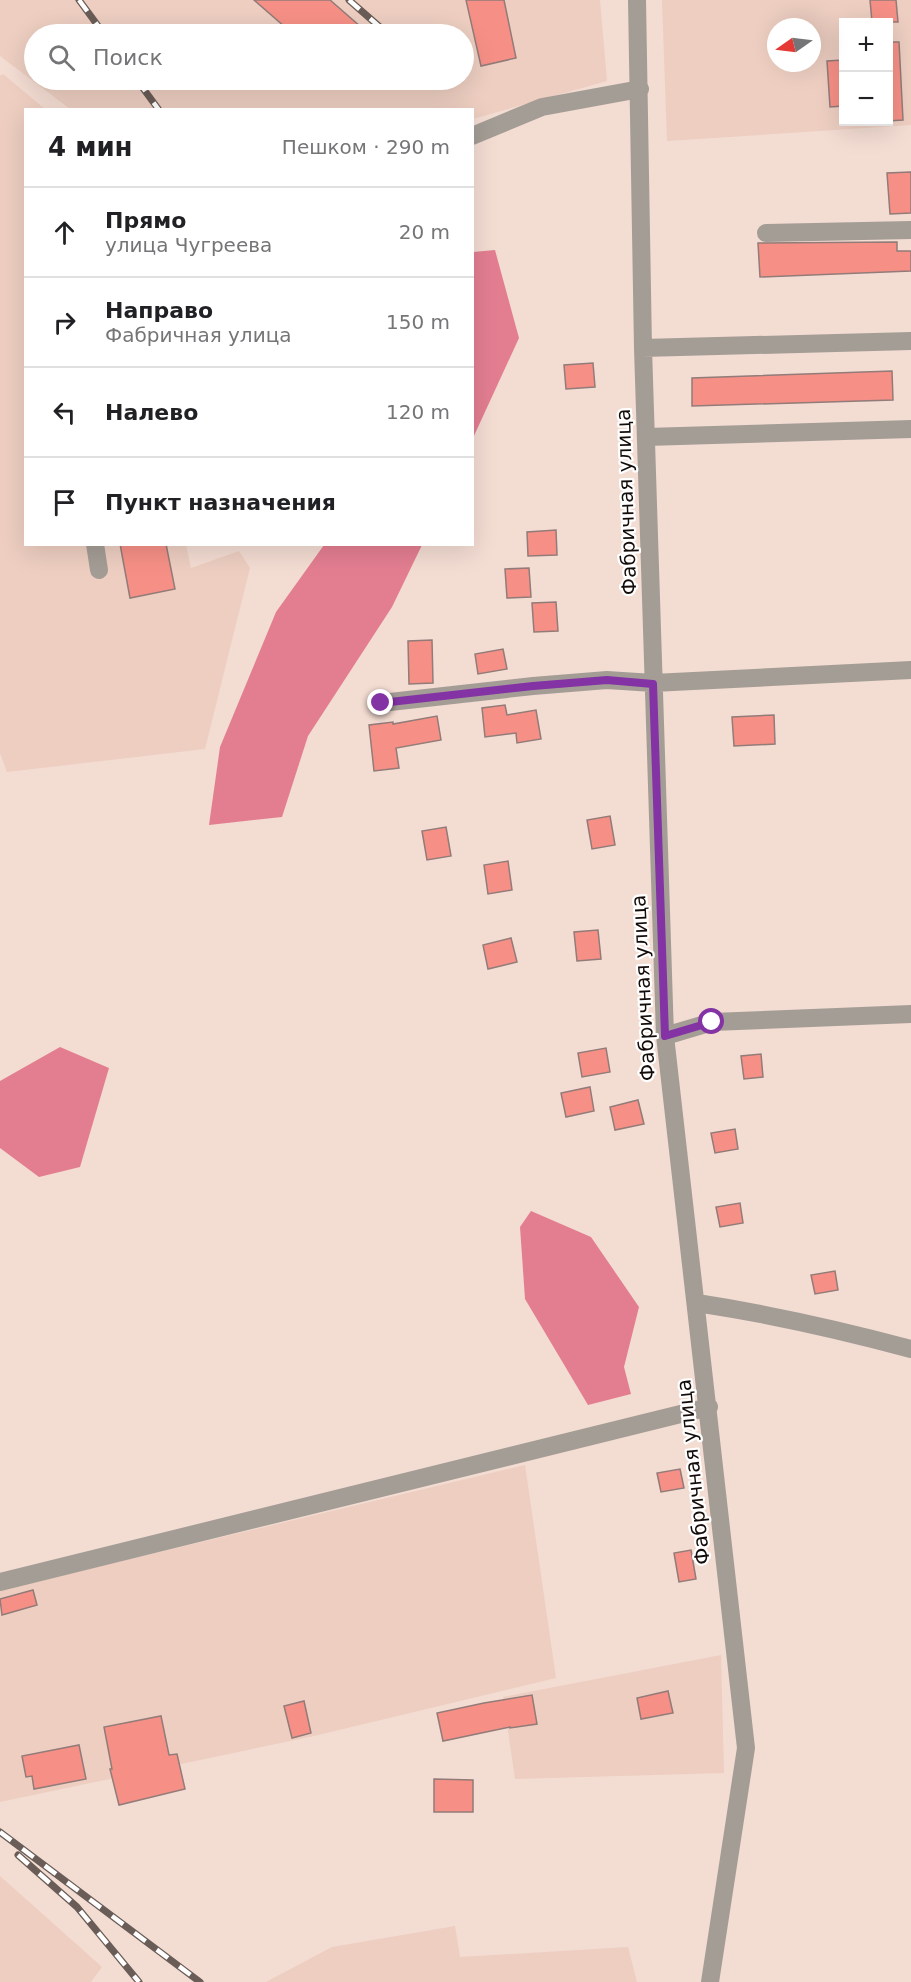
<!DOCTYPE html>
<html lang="ru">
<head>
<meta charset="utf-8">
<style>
  :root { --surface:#fff; --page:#f6f6f6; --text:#202124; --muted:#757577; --line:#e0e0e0 }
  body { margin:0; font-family:"DejaVu Sans",sans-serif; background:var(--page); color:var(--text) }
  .controls { position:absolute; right:18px; top:18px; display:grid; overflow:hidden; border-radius:0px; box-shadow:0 6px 24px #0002 }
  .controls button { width:54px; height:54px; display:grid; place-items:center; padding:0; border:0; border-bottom:2px solid var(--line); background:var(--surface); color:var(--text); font:30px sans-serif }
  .compass { position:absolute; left:767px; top:18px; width:54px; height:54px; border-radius:50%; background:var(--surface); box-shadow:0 6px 24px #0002; rotate:256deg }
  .stop { position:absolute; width:18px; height:18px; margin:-14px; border:4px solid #8333a4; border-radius:50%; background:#fff }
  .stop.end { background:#8333a4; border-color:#fff; box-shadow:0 2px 6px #0008 }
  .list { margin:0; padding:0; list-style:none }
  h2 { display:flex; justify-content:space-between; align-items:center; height:78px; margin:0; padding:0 24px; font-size:26px }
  h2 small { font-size:20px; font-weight:400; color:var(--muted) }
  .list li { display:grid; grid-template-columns:39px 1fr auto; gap:18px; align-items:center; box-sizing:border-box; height:90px; padding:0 24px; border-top:2px solid var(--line) }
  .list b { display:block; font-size:22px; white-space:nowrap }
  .list p { margin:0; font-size:20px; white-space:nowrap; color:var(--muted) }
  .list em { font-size:20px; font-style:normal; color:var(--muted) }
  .icon { flex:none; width:33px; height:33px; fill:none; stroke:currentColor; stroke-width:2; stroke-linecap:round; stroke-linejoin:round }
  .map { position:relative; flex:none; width:911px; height:1982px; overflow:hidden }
  .search { position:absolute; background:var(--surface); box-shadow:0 6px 24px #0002; left:24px; top:24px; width:450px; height:66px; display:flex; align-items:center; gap:15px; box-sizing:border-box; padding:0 21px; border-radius:33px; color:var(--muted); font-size:22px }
  .panel { position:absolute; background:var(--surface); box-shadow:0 6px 24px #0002; left:24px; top:108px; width:450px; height:438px; border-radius:0px }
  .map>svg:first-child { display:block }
  .built { fill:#edcec1; fill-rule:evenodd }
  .water { fill:#e37e91 }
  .building { fill:#f69086; stroke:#927b78; stroke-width:1.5 }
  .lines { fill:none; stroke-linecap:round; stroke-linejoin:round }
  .minor { stroke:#a49d96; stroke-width:18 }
  .rail-casing { stroke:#6a5c56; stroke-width:7 }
  .rail { stroke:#fff; stroke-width:4.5; stroke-dasharray:14; stroke-linecap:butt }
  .route { stroke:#8333a4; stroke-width:8 }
  .labels { text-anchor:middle; stroke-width:4.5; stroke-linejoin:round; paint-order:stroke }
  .street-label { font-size:20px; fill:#140c09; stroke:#fff }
</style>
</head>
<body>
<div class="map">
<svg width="911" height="1982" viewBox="0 0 911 1982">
  <rect width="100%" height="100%" fill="#f3dcd2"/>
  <path class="built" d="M0,0H600L607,81L473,119L472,110L70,109L0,56ZM34,34H464V80H34Z
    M662,0H911V125L667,141ZM844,22H888V122H844ZM776,27H812V63H776Z
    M3,74L45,109L26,110V544L186,545L191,568L239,551L250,568L205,749L7,772L0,753V76Z
    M525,1465L556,1678L314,1736L0,1802V1590Z
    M721,1655L724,1773L515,1779L503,1697Z
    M0,1876L102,1967L91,1982H0Z
    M455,1926L460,1957L628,1947L637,1982H266L332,1947Z"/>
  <path class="water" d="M495,250L519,338L473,438V252Z
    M324,545H422L392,607L308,736L282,817L209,825L220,747L276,612Z
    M60,1047L109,1068L80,1167L39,1177L0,1148V1081Z
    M531,1211L591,1237L639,1307L624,1367L631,1394L588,1405L525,1299L520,1227Z"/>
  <path class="building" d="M254,0H330L369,34H293Z
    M466,0H504L516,58L481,66Z
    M870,0H896L898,22H872Z
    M888,42H899L903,120L888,121Z
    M843,60V106L830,107L827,61Z
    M911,172V213L890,214L887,173Z
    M897,242V251H911V271L760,277L758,243Z
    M593,363L595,387L566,389L564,365Z
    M892,371L893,400L692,406V378Z
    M556,530L557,555L528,556L527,532Z
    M120,544H166L175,589L130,598Z
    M529,568L531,597L507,598L505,569Z
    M556,602L558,631L534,632L532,603Z
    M432,640L433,683L409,684L408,641Z
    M503,649L507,669L478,674L475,654Z
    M505,705L507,715L536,710L541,739L517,743L516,733L485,737L482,708Z
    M774,715L775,744L734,746L732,717Z
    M437,716L441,740L396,748L399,768L374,771L369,725L393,722V724Z
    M610,816L615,845L592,849L587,820Z
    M446,827L451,856L427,860L422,831Z
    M508,861L512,890L488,894L484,865Z
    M598,930L601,959L577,961L574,932Z
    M511,938L517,962L488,969L483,945Z
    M606,1048L610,1072L582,1077L578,1053Z
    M761,1054L763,1077L744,1079L741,1056Z
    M590,1087L594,1111L566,1117L561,1093Z
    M638,1100L644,1124L615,1130L610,1107Z
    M735,1129L738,1149L715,1153L711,1133Z
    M740,1203L743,1223L720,1227L716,1207Z
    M835,1271L838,1290L815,1294L811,1275Z
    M680,1469L684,1488L661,1492L657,1473Z
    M691,1550L696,1579L679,1582L674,1553Z
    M33,1590L37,1605L2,1615L0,1599Z
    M668,1691L673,1713L641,1719L637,1698Z
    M532,1695L537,1724L510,1728V1727L443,1741L437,1713L484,1703Z
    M304,1701L311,1733L292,1738L284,1706Z
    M161,1716L169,1755L177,1754L185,1789L119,1805L110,1769H112L104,1727Z
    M79,1745L86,1779L34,1789L32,1776L26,1777L22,1756Z
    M434,1779L473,1780V1812H434Z"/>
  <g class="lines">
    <path class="minor" d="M637,0L643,348L665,1036L746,1748L710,1982
      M472,136L542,107L640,89
      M766,233L911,230
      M643,348L911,341
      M646,437L911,429
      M95,544L99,570
      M381,703L533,686L607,680L653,683L911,670
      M665,1036L712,1022L911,1014
      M697,1303C769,1314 840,1330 911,1349
      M0,1582L709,1407"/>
    <g class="rail-casing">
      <path id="rail" d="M79,0L104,34
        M349,0L381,28
        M137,80L159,110
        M0,1832L200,1982
        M18,1855L77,1907L139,1982"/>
    </g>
    <use href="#rail" class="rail"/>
  </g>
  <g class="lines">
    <path class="route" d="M381,703L533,686L607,680L653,684L665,1036L712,1022"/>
  </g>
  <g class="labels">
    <g class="street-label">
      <text transform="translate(626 502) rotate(-92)" y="7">Фабричная улица</text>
      <text transform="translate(643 988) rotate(-93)" y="7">Фабричная улица</text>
      <text transform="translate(693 1472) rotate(-96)" y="7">Фабричная улица</text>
    </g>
  </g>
</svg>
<div class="controls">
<button>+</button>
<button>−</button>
</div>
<svg class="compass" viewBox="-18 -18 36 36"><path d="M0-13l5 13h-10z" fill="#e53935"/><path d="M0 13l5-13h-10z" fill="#757577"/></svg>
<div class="stop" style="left:712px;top:1022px"></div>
<div class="stop end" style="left:381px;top:703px"></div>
<div class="search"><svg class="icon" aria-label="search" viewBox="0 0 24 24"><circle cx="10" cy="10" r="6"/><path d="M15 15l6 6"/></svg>Поиск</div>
<section class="panel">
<h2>4 мин<small>Пешком · 290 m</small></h2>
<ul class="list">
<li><svg class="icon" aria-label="ahead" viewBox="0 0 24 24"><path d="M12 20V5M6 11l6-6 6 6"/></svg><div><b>Прямо</b><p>улица Чугреева</p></div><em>20 m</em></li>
<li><svg class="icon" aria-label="right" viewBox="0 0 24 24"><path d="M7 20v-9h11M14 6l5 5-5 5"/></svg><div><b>Направо</b><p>Фабричная улица</p></div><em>150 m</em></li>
<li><svg class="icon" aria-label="left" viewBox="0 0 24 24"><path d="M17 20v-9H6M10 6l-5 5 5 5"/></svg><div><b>Налево</b></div><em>120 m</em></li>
<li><svg class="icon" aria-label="arrive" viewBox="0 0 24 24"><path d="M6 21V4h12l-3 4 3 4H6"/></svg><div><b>Пункт назначения</b></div></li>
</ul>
</section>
</div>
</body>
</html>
